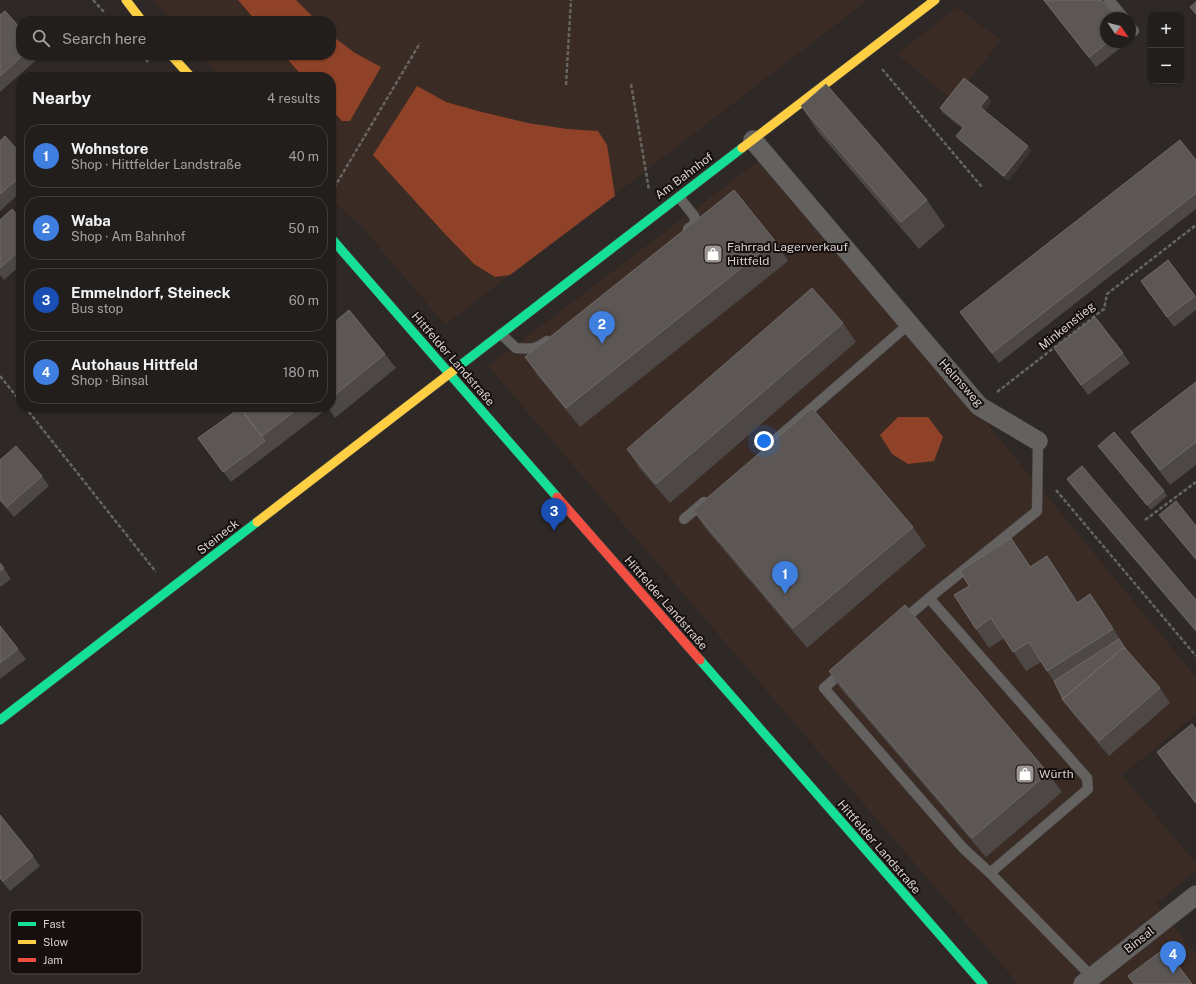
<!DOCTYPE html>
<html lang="en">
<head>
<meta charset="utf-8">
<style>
  :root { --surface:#221e1c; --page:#2a2725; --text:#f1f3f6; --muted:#a2a2a3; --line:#3f3c3b; --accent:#9c9593 }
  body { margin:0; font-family:"Public Sans",sans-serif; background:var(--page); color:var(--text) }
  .controls { position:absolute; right:12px; top:12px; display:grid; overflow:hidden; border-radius:8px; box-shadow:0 1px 3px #0004 }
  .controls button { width:36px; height:36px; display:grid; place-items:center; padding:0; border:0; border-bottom:1px solid var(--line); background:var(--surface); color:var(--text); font:20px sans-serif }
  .compass { position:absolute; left:1100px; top:12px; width:36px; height:36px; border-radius:50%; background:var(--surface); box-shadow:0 1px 3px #0004; rotate:125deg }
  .you { position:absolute; left:764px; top:441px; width:14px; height:14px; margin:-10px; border:3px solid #fff; border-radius:50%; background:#1a73e8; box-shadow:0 0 0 6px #1a73e833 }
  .badge { display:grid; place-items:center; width:26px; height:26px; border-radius:50%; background:var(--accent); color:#fff; font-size:13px; font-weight:700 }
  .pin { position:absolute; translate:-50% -33px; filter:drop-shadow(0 1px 2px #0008) }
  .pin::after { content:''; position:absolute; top:21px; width:14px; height:12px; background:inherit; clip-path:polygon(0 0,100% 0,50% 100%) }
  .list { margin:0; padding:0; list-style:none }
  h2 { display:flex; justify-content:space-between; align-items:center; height:52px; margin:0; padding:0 16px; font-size:17px }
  h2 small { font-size:13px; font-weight:400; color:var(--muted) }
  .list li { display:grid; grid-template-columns:26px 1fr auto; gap:12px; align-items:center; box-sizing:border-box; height:64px; margin:0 8px 8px; padding:0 8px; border:1px solid var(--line); border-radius:16px }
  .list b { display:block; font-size:15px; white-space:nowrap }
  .list p { margin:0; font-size:13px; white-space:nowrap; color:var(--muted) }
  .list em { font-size:13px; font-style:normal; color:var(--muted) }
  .icon { flex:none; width:22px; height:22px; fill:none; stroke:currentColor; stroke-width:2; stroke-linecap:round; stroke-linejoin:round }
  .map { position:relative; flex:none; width:1196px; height:984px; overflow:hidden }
  .search { position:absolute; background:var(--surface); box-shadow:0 1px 3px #0004; left:16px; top:16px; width:320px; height:44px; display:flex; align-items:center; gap:10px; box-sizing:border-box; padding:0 14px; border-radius:16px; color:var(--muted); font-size:15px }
  .panel { position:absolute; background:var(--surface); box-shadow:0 1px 3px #0004; left:16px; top:72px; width:320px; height:340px; border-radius:16px }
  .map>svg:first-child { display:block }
  .built { fill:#3a2b25 }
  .water { fill:#8f4227 }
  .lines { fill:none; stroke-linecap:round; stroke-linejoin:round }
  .lane-casing { stroke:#484442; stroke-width:11 }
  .street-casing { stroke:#484442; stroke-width:20 }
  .fast-casing { stroke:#484442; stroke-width:10 }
  .slow-casing { stroke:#484442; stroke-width:10 }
  .jam-casing { stroke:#484442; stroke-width:10 }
  .path { stroke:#686462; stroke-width:2.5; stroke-dasharray:4 2; stroke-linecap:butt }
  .lane { stroke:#646161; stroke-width:10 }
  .street { stroke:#646161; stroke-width:19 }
  .fast { stroke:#16e098; stroke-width:9 }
  .slow { stroke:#ffcf43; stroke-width:9 }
  .jam { stroke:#f24e42; stroke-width:9 }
  .wall { fill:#4d4846 }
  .shaded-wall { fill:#3b3533 }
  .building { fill:#5c5755; stroke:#706a68 }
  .labels { text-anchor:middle; stroke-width:4; stroke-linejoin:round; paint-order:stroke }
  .street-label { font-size:12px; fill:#d8d0ce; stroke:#15100f }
  .poi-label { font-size:12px; fill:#d8d0ce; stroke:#15100f; text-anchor:start }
  .key { fill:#15100f; stroke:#504a48; stroke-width:1 }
  .key-label { font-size:11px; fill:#d8d0ce }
</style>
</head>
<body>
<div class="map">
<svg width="1196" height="984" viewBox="0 0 1196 984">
  <rect width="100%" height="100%" fill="#2e2826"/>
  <path class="built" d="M153,0H868L445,325L362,227L331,200V77H219L200,55H331V21H171Z
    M957,7L1001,40L953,101L897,54Z
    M766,155L1196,677V715L1122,775L1196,863V871L1156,904L1196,954V984H1018L488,366Z"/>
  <path class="water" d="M238,0H296L317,21H256Z
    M331,35L355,53L381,67L350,121H342L331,109V77H303L284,55H331Z
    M417,86L446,102L478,111L528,123L567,129L598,131L607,145L615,196L510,275L495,277L474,264L445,234L373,155Z
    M898,417H928L943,437L934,461L908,464L892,454L880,435Z"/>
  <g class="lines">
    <g class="lane-casing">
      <path id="lane" d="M1109,0L1124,18
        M1130,26L1134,31
        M679,197L694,216L696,223L688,229
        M501,334L516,348C530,349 535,350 547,341
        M767,447L909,324
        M684,519L704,502
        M929,598L1087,778L1088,789L990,873
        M901,622L929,598L1037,511L1038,441
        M845,670L824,688L963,848L990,873L1092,977"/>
    </g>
    <g class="street-casing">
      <path id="street" d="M753,140L979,406L1038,441
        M1083,984L1196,895"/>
    </g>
    <g class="fast-casing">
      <path id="fast" d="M331,238L557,497
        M458,367L742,148
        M700,660L983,984
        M0,720L257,522"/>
    </g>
    <g class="slow-casing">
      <path id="slow" d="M126,0L142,21
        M171,55L191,77
        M742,148L935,0
        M257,522L458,367"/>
    </g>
    <g class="jam-casing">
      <path id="jam" d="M557,497L700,660"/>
    </g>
    <path class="path" d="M93,0L105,13
      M142,55L148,62
      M882,69L982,187
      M631,84L649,190
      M566,85L571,0
      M331,193L420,43
      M0,376L21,402
      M997,392L1104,309L1107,294L1196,225
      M25,407L156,572
      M1056,490L1196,656
      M1145,520L1196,482"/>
    <use href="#lane" class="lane"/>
    <use href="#street" class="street"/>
    <use href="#fast" class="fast"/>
    <use href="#slow" class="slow"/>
    <use href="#jam" class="jam"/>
  </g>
  <path class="wall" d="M1043,0H1102L1106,42H1128L1096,67Z
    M0,15L21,55H42L0,92Z
    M988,97L991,102L985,111L1031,151L1008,181L960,141L956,136L962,128L943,113L940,108Z
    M801,106L927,200L945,226L919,249L819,133Z
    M0,141L21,154V192L0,211Z
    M1196,160V209L999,363L967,322L960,312Z
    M21,219V265L4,280L0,275V220Z
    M775,241L788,261L580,427L538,376L525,357Z
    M1168,260L1196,297V310L1174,327L1141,281Z
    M843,323L856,342L670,503L640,469L627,449Z
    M331,325L385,354L396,368L335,418L328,408L231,482L198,438L242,411L239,407H331Z
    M1054,348L1123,353L1130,363L1088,395Z
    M1196,382V465L1170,485L1141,447L1131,432Z
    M1098,446L1164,491L1167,496L1151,510L1102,451Z
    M0,460L42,476L49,486L14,517L0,501Z
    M1067,479L1196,600V632L1070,484Z
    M693,510L913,527L926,546L807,648L706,529Z
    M1159,515L1196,526V560L1163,520Z
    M1047,556L1061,576L1078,602L1090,594L1104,613L1128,652L1160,688L1170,703L1109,756L1073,714L1062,699H1063L1055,683L1041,662L1026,671L1004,638L989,648L976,629L1025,557L1031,567Z
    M0,563L11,579L0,587Z
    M0,626L18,649L26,659L0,679Z
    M829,671L1048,773L1062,792L986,857L842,690Z
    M1196,729V804L1167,767L1157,752Z
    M0,815L33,856L40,866L10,891L0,879Z"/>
  <path class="shaded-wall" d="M988,97L991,102L984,112L980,107Z
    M1028,146L1031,151L1008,181L1004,176Z
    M1011,538L1025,557L1043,587L1030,567Z
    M1047,556L1061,576L1090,622L1077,603Z
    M1090,594L1104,613L1126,648L1113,629Z"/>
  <path class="building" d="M1044,0H1102L1116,18H1106V42H1108L1089,57Z
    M1196,2V14L1190,7Z
    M5,11L21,29V55H23L0,76V15Z
    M964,78L988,97L980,107L1028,146L1004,176L956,136L964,127L940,108Z
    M826,84L927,200L901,222L801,106Z
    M5,136L21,154V176L0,194V141Z
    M1180,140L1196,160V193L992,353L960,312Z
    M734,190L775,241L566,408L525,357Z
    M12,209L21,219V249L0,268V220Z
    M1168,260L1195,296L1167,317L1141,281Z
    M812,288L843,323L656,484L627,449Z
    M349,310L385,354L331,398V325Z
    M1095,317L1123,353L1081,385L1054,348Z
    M1196,382V442L1160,470L1131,432Z
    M240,407H300L262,436Z
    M240,408L265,441L223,472L198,438Z
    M812,408L913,527L793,628L693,510Z
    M1114,432L1164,491L1147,505L1098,446Z
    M16,446L42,476L7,507L0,499V460Z
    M1082,466L1196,600V630L1067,479Z
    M1176,501L1196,526V559L1159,515Z
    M1011,538L1030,567L1047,556L1077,603L1090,594L1113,629L1047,671L1029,642L1013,652L991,618L976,629L954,595L969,586L960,571Z
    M0,563L4,568L0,571Z
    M905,605L1048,773L972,838L829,671Z
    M0,626L18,649L0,663Z
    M1119,639L1125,649L1124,647L1063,699L1054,681Z
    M1124,647L1160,688L1099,741L1062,699Z
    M1192,724L1196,729V803L1157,752Z
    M0,815L33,856L3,881L0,878Z
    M1165,948L1192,984H1134L1128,976Z"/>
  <defs>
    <g id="shop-square" transform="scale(1)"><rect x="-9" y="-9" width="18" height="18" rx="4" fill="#9c9593" stroke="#15100f"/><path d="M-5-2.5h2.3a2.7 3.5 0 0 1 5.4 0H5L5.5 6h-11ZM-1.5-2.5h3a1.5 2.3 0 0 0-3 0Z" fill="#fff"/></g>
  </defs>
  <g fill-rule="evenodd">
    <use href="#shop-square" x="713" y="254"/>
    <use href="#shop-square" x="1025" y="774"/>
  </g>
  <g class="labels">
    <g class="street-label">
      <text transform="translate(684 176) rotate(-37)" y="4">Am Bahnhof</text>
      <text transform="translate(1067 326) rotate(-39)" y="4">Minkenstieg</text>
      <text transform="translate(453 359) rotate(49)" y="4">Hittfelder Landstraße</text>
      <text transform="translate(961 383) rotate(48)" y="4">Helmsweg</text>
      <text transform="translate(218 537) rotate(-38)" y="4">Steineck</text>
      <text transform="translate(666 603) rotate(49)" y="4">Hittfelder Landstraße</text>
      <text transform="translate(879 847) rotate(49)" y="4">Hittfelder Landstraße</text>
      <text transform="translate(1139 940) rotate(-38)" y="4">Binsal</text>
    </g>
    <g class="poi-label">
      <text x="727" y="251">Fahrrad Lagerverkauf<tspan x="727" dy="14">Hittfeld</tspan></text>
      <text x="1039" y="778">Würth</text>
    </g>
  </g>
  <rect x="10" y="910" width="132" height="64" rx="6" class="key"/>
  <rect x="18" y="922" width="18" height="4" fill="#16e098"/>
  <rect x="18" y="940" width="18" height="4" fill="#ffcf43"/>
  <rect x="18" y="958" width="18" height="4" fill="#f24e42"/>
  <g class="key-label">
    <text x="43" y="928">Fast</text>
    <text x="43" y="946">Slow</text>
    <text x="43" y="964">Jam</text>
  </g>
</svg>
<div class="controls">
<button>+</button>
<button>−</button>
</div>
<svg class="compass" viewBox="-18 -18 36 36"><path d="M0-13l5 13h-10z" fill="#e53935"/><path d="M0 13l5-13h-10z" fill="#a2a2a3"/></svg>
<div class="you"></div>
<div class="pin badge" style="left:785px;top:594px;background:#3f7fe0">1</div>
<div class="pin badge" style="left:602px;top:344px;background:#3f7fe0">2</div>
<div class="pin badge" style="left:554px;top:531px;background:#1a4fb4">3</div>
<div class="pin badge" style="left:1173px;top:974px;background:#3f7fe0">4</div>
<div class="search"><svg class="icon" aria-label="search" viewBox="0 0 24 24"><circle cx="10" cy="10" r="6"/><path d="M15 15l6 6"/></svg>Search here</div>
<section class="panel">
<h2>Nearby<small>4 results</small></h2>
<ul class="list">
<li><span class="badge" style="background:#3f7fe0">1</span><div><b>Wohnstore</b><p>Shop · Hittfelder Landstraße</p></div><em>40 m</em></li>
<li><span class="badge" style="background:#3f7fe0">2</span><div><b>Waba</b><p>Shop · Am Bahnhof</p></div><em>50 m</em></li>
<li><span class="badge" style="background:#1a4fb4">3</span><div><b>Emmelndorf, Steineck</b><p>Bus stop</p></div><em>60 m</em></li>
<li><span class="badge" style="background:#3f7fe0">4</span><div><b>Autohaus Hittfeld</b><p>Shop · Binsal</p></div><em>180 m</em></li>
</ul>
</section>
</div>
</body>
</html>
